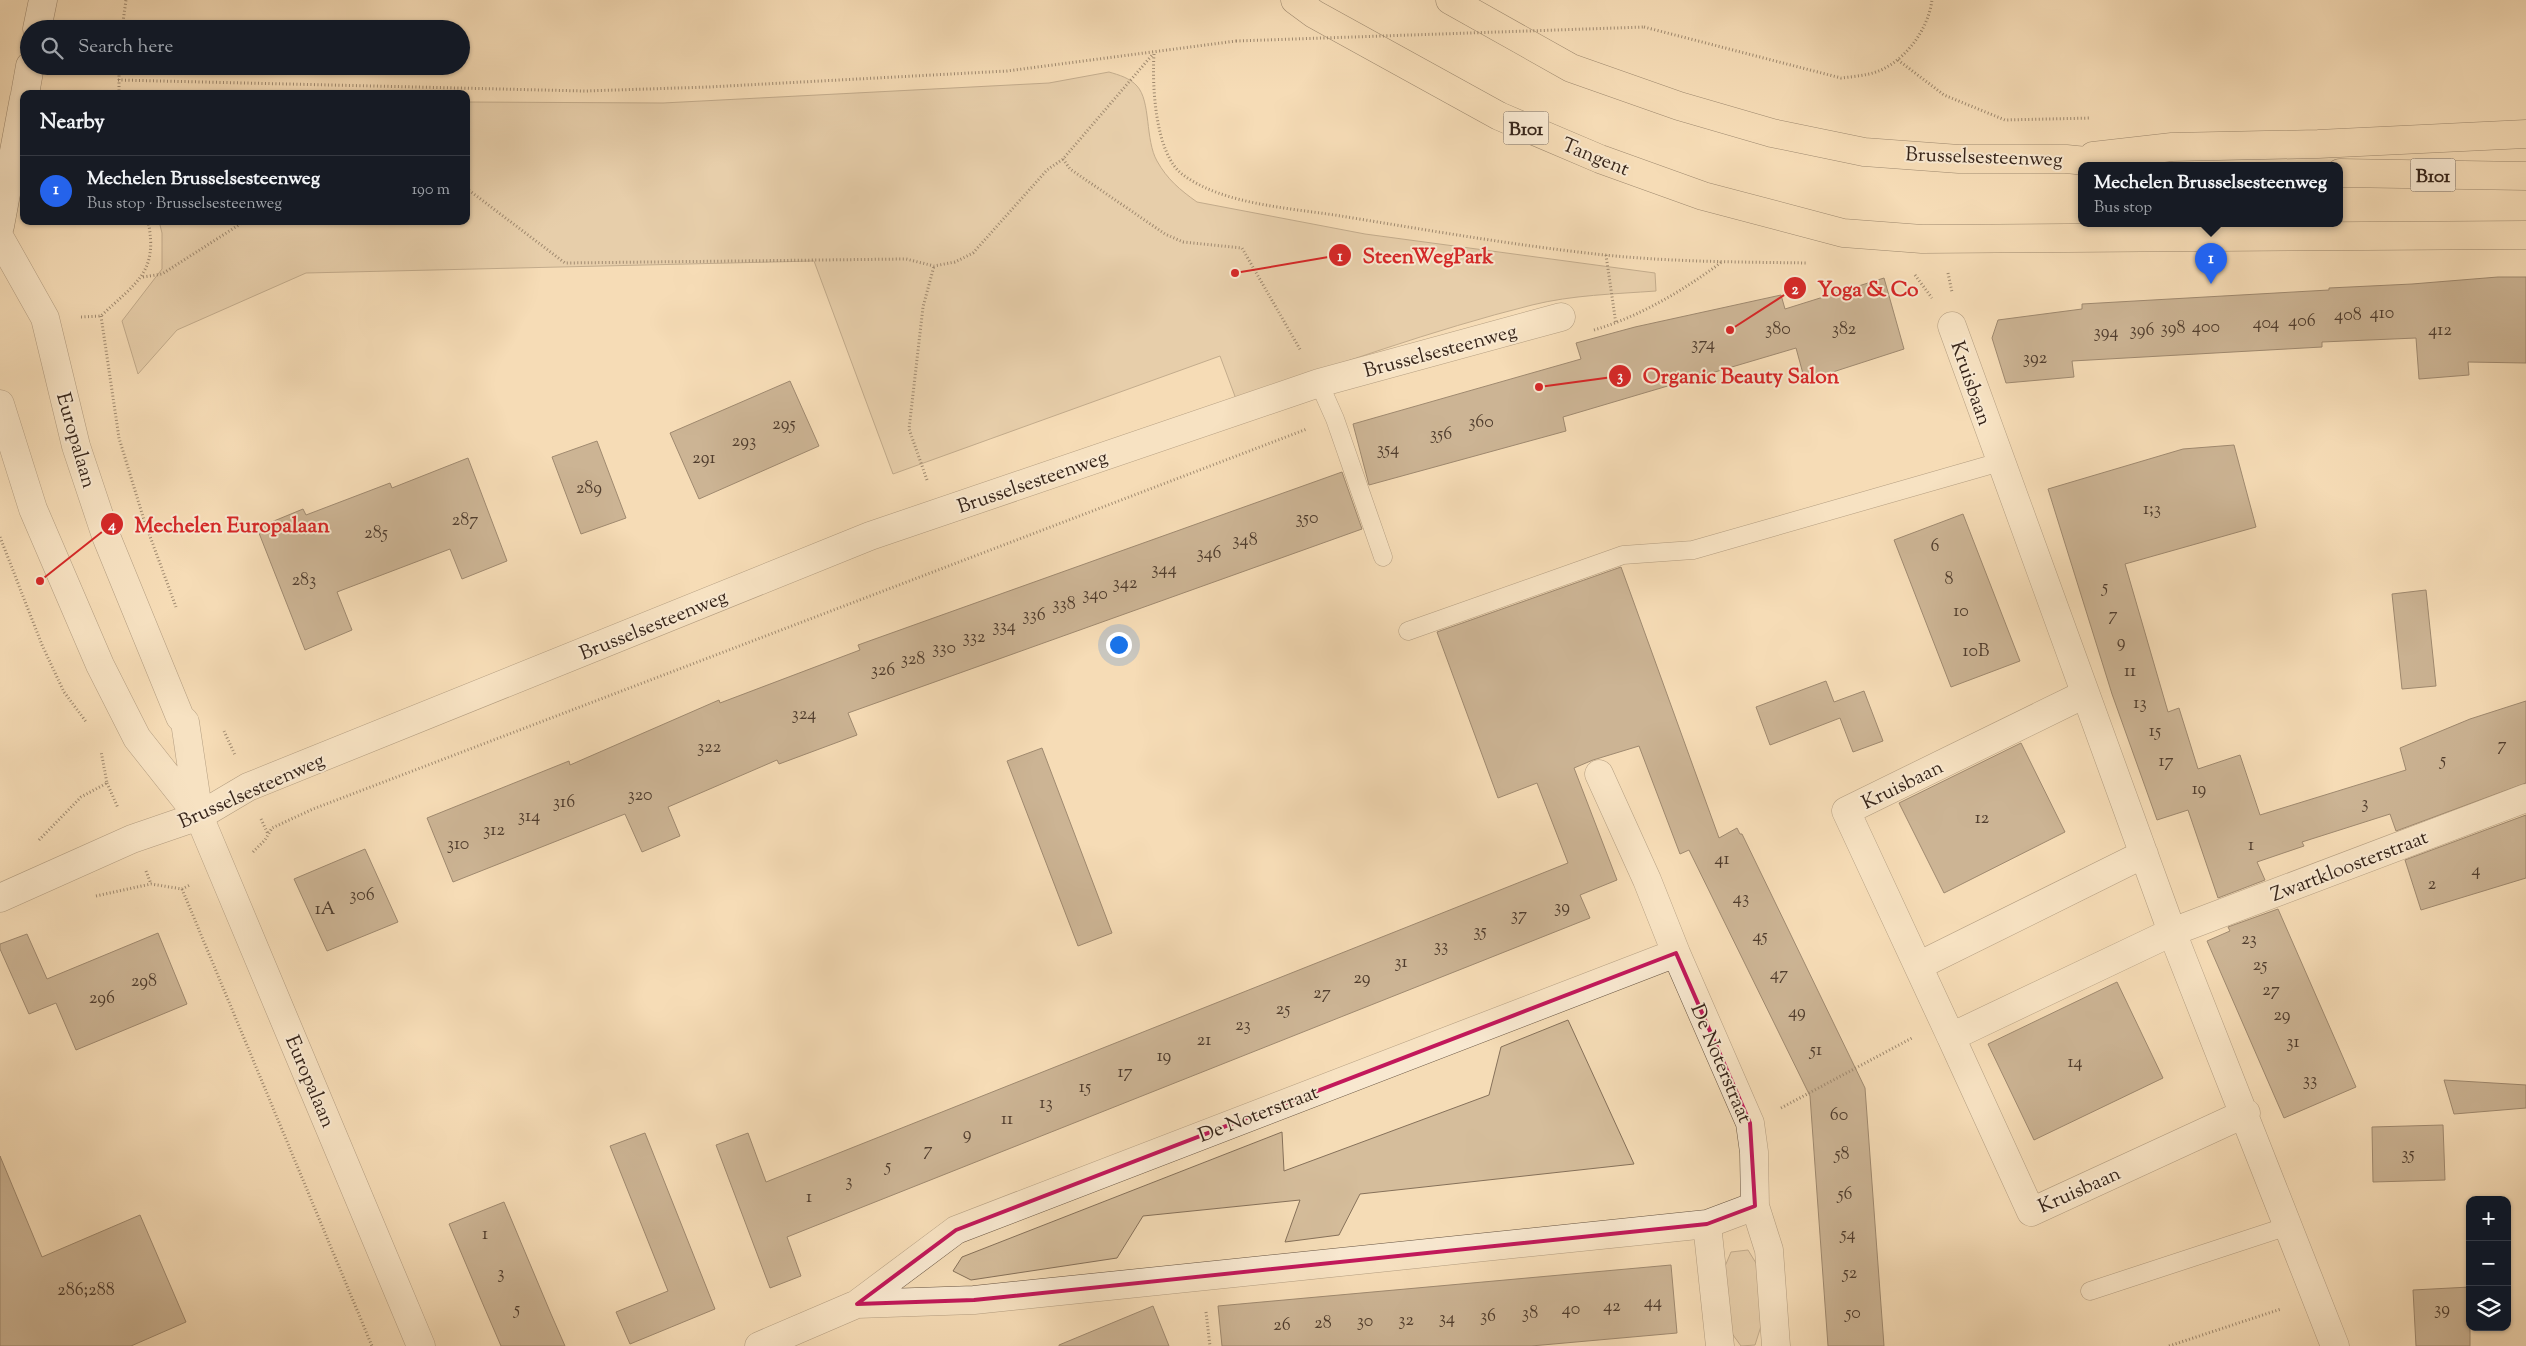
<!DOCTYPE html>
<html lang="en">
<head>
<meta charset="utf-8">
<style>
  :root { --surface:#171b24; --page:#20242c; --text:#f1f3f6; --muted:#9ea1a6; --line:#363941; --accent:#2563eb }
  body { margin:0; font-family:"Sorts Mill Goudy",serif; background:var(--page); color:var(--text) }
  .controls { position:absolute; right:15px; bottom:15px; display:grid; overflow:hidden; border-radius:10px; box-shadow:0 1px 4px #0004 }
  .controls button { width:45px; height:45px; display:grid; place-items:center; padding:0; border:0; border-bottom:1px solid var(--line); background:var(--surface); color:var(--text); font:25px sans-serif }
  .you { position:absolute; left:1118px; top:644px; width:18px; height:18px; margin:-12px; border:4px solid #fff; border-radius:50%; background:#1a73e8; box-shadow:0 0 0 8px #1a73e833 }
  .badge { display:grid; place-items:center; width:32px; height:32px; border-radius:50%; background:var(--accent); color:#fff; font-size:16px; font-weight:700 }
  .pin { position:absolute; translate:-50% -41px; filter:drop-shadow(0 1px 2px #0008) }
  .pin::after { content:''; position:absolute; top:26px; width:18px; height:15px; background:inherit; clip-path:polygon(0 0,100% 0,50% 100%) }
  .popup { position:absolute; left:2078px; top:162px; width:265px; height:65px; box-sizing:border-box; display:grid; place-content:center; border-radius:10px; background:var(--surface); filter:drop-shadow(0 1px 4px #0005); font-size:16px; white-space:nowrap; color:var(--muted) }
  .popup b { font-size:19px; color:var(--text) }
  .popup::after { content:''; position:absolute; left:50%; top:100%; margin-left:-10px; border:10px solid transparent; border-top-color:var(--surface) }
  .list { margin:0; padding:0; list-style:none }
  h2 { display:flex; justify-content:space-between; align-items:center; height:65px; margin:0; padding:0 20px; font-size:21px }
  h2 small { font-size:16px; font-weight:400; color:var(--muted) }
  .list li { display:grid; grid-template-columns:32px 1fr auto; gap:15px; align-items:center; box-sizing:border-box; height:70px; padding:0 20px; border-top:1px solid var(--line) }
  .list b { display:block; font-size:19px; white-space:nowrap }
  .list p { margin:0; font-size:16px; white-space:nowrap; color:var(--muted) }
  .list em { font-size:16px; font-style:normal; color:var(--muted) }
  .icon { flex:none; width:28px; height:28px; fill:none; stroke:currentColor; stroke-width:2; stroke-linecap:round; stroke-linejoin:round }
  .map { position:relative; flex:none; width:2526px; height:1346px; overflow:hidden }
  .search { position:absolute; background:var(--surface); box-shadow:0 1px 4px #0004; left:20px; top:20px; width:450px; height:55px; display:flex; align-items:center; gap:12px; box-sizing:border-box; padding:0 18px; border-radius:28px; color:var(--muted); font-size:19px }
  .panel { position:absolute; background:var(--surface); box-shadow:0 1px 4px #0004; left:20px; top:90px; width:450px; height:135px; border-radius:10px }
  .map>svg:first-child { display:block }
  .green { fill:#d5bd9b; stroke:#86715a }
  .building { fill:#9a846b; stroke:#37251a }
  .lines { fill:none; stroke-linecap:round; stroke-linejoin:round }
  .service-casing { stroke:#665341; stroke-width:19 }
  .minor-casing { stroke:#665341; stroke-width:29 }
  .tertiary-casing { stroke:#665341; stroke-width:29 }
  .secondary-casing { stroke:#37251a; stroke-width:29 }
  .primary-casing { stroke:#37251a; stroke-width:29 }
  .trunk-casing { stroke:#37251a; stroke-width:29 }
  .path { stroke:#37251a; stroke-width:3; stroke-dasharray:1 2.5; stroke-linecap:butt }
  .service { stroke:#f8e8d0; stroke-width:18 }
  .minor { stroke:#f8e8d0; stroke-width:28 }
  .tertiary { stroke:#f8e8d0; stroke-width:28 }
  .secondary { stroke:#f8e8d0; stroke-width:28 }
  .primary { stroke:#f5dcb6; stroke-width:28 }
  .trunk { stroke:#f5dcb6; stroke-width:28 }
  .path-bridge { stroke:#37251a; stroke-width:3; stroke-dasharray:1 2.5; stroke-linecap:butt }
  .marked { fill:none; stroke:#c2185b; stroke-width:4; stroke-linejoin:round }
  .labels { text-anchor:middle; stroke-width:4; stroke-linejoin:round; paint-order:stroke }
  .number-label { font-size:18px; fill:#503d2e }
  .shield { fill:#f8e8d0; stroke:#716051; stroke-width:1 }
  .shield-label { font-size:19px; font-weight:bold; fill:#37251a }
  .street-label { font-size:20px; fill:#37251a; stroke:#f8e8d0 }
  .leader { fill:none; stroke:#d62828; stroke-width:2 }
  .callout-dot { fill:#d62828; stroke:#f8e8d0; stroke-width:2 }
  .mark-label { font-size:15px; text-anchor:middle; font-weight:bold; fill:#fff }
  .callout-label { font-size:21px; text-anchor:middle; font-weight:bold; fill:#d62828; stroke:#f8e8d0; stroke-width:4; stroke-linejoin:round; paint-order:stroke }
</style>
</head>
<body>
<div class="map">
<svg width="2526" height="1346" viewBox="0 0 2526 1346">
  <rect width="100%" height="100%" fill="#f5dcb6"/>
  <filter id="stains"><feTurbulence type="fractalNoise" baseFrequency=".004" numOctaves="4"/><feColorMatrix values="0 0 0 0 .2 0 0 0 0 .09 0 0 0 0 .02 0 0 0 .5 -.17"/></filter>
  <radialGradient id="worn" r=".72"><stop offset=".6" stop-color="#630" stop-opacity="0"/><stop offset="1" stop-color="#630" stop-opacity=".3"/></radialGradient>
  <path class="green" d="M1109,72C1119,75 1130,78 1137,86C1151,101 1145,140 1157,161C1167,179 1180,190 1197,202L1365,234L1655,273L1656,291C1615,294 1572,295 1532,305C1432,330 1334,366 1236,399L1220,356L893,474L814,261L306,273L177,330L138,374L122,321L162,269V233L159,221H466V102L663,103L1049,83Z
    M1568,1020L1634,1164L1360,1194L1339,1235L1285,1242L1300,1200L1143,1216L1117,1258L971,1280L953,1271L962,1257L1282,1132L1284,1171L1489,1095L1501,1047Z
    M1748,1250L1759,1268L1762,1323L1755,1345L1741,1346L1728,1328L1723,1271L1731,1252Z"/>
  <path class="building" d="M2498,277H2526V363L2468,362L2469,375L2419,379L2416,338L2322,342V347L2072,361L2074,377L2006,383L1992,338L1998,320L2082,309V304L2329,290V288L2412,284Z
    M1884,278L1904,349L1805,381L1796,348L1563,417L1566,431L1369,485L1353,424L1581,359L1576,343L1635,327L1781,295L1785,309Z
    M790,381L819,446L699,499L670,433Z
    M597,441L626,518L581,534L552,457Z
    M2234,445L2256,527L2125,564L2168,712L2179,708L2198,769L2240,755L2260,815L2406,770L2400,748L2470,719L2526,701V783L2396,831L2390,814L2302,842L2304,846L2257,862L2265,880L2218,898L2188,810L2157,820L2112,694L2048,489L2183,449Z
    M468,458L507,561L462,579L450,549L337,592L352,630L305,650L257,528L303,509L306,515L390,483L392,488Z
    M1342,472L1362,529L848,713L857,735L779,764L777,760L668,807L680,836L642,852L625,814L453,882L427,818L569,761L570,765L719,700L720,703L860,650L858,645Z
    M1963,514L2020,661L1951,687L1894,540Z
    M1621,567L1719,838L1737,828L1740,834H1742L1865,1088L1884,1346H1828L1810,1096L1689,850L1680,854L1639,746L1593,760L1574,768L1617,880L1580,895L1590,918L787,1237L801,1276L770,1288L716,1145L748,1133L766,1182L1568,863L1537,783L1498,798L1437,632Z
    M2426,590L2436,686L2402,689L2392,594Z
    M1826,681L1834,702L1864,691L1883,741L1853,752L1840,718L1770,745L1756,707Z
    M2021,743L2065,832L1944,893L1899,803Z
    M1042,748L1112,933L1078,946L1007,761Z
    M2526,815V878L2421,910L2405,860Z
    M365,849L398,922L327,951L294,879Z
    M2278,909L2356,1087L2284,1118L2207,941L2230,931L2228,927Z
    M158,933L187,1004L76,1050L56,1003L29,1014L0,949V944L27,934L47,979Z
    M2117,982L2163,1078L2034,1140L1988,1044Z
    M2444,1080L2526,1085V1108L2454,1114Z
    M2443,1125L2445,1180L2373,1182L2372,1127Z
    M645,1133L715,1309L630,1344L616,1312L668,1291L610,1146Z
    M0,1156L42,1257L140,1215L186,1322L131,1346H0Z
    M504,1202L551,1314L565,1346H501L482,1302L449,1224Z
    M1671,1265L1677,1333L1531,1346H1222L1218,1306Z
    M2470,1287V1346H2416L2413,1290Z
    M1153,1306L1169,1346H1059V1345Z"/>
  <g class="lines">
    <g class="service-casing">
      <path id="service" d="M1319,383L1335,419L1383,557
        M1408,631L1623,555L1693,550L2000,462
        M2090,1291L2288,1226"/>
    </g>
    <g class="minor-casing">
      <path id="minor" d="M1952,326L2172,932L2335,1346
        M1599,774L1647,880L1676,953
        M199,816L248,787L870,536L1319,383L1561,317
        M1918,966L2144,854
        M1951,1037L1846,811L2085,694
        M2246,1113L2031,1212L1951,1037L2172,932L2526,798
        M1755,1206L1769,1250L1776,1346
        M1707,1224L1720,1346
        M759,1346L857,1304L956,1230L1676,953L1750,1123L1754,1152L1755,1206L1707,1224L974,1300L857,1304"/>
    </g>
    <g class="tertiary-casing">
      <path id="tertiary" d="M0,238L45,318L76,446L106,536L180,717L185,722L199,816L421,1346
        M0,404L33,509L100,665L137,738L198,815
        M0,898L132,839L199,816"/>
    </g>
    <g class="secondary-casing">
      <path id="secondary" d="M37,29L43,0
        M25,94L30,66
        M0,226L24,98"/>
    </g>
    <g class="primary-casing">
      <path id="primary" d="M2093,156L2172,147L2318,144L2526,134"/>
    </g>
    <g class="trunk-casing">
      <path id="trunk" d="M1295,0L1314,14L1499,116L1600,159L1703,196L1843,233L1922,239L2526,235
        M1450,0L1571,68L1679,106L1772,133L1864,152L1959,159H2066L2127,165
        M2340,173L2526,176"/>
    </g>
    <path class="path" d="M1644,27L1841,78C1850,77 1860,76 1869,74C1901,67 1928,32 1932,0
      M122,29L126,0
      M1154,54C1152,85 1155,153 1182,174C1224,206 1295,208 1347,217C1433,231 1519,246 1605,255C1673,262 1741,262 1808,263
      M1898,60L1944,95L2005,120L2091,118
      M118,80L585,91L709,87L1007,71L1236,41
      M119,94V66
      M1063,159L1070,169L1165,234L1183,242L1242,248L1301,351
      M466,188L565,263L906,259L934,266L955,262L973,253L1047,170L1063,159L1153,54
      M1606,255L1616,324
      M1948,273L1952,292
      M1915,275L1932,298
      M143,277L162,274L245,221
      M101,316L119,438L144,520L176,607
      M81,317L101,316C135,283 159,273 148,221
      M1594,330C1641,316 1684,290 1723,261
      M927,480L909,429L923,307L934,266
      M0,537L42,645L64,692L87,723
      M224,731L235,755
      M107,783L118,808
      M261,819L268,834
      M39,840L81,797L107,783L101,751
      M253,852L265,840L272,828L313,809L1307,429
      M146,871L151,884
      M182,889L372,1346
      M96,896L151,884L182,889L190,885
      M1781,1108L1912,1038
      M1206,1312L1210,1346
      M2169,1346L2281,1309"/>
    <use href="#service" class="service"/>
    <use href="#minor" class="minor"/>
    <use href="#tertiary" class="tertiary"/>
    <use href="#secondary" class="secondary"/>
    <use href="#primary" class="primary"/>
    <use href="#trunk" class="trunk"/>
    <path class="path-bridge" d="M1236,41L1644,27"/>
  </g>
  <path d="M0 0H2526V1346H0ZM1676,953L1750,1123L1755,1206L1707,1224L974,1300L857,1304L956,1230Z" fill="#f5dcb6" fill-opacity=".55" fill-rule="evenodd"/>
  <path class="marked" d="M1676,953L1750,1123L1755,1206L1707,1224L974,1300L857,1304L956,1230Z"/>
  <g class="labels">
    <g class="number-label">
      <text x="2382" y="318">410</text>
      <text x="2348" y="320">408</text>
      <text x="2302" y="326">406</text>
      <text x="2266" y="328">404</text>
      <text x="2206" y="332">400</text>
      <text x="2173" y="333">398</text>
      <text x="1778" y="334">380</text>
      <text x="1844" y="334">382</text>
      <text x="2142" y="335">396</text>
      <text x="2440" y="335">412</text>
      <text x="2106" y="337">394</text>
      <text x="1703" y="349">374</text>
      <text x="2035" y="363">392</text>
      <text x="1481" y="427">360</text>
      <text x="784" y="429">295</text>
      <text x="1441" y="439">356</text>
      <text x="744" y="446">293</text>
      <text x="1388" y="454">354</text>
      <text x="704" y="463">291</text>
      <text x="589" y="493">289</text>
      <text x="2152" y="514">1;3</text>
      <text x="1307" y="523">350</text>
      <text x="465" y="525">287</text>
      <text x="376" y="538">285</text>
      <text x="1245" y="545">348</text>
      <text x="1935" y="551">6</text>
      <text x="1209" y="558">346</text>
      <text x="1164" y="574">344</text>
      <text x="1949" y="584">8</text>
      <text x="304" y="585">283</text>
      <text x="1125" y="588">342</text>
      <text x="2105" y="592">5</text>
      <text x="1095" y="599">340</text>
      <text x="1064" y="609">338</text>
      <text x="1961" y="616">10</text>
      <text x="1034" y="620">336</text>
      <text x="2113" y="620">7</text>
      <text x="1004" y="631">334</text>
      <text x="974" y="642">332</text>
      <text x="2121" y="647">9</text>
      <text x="944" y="653">330</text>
      <text x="1976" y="656">10B</text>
      <text x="913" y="664">328</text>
      <text x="883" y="675">326</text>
      <text x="2130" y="676">11</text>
      <text x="2140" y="708">13</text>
      <text x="804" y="719">324</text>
      <text x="2155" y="736">15</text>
      <text x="2502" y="750">7</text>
      <text x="709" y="752">322</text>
      <text x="2443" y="765">5</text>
      <text x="2166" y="766">17</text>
      <text x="2199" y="794">19</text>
      <text x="640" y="800">320</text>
      <text x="564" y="807">316</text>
      <text x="2365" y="808">3</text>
      <text x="529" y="821">314</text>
      <text x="1982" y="823">12</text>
      <text x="494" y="835">312</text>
      <text x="458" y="849">310</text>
      <text x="2251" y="850">1</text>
      <text x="1722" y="864">41</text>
      <text x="2476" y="875">4</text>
      <text x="2432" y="889">2</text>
      <text x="362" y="900">306</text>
      <text x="1741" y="903">43</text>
      <text x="1562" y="912">39</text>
      <text x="325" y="914">1A</text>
      <text x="1519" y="920">37</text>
      <text x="1480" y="936">35</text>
      <text x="1760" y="941">45</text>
      <text x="2249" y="944">23</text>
      <text x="1441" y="951">33</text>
      <text x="1401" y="967">31</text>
      <text x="2260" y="970">25</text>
      <text x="1779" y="979">47</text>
      <text x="1362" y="983">29</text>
      <text x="144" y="986">298</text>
      <text x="2271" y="995">27</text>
      <text x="1322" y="998">27</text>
      <text x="102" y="1003">296</text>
      <text x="1283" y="1014">25</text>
      <text x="1797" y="1017">49</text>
      <text x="2282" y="1020">29</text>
      <text x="1243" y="1030">23</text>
      <text x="1204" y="1045">21</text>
      <text x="2293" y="1047">31</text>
      <text x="1816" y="1055">51</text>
      <text x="1164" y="1061">19</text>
      <text x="2075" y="1067">14</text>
      <text x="1125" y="1077">17</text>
      <text x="2310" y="1085">33</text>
      <text x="1085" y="1092">15</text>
      <text x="1046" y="1108">13</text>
      <text x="1839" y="1120">60</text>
      <text x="1007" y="1124">11</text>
      <text x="967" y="1139">9</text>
      <text x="928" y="1155">7</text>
      <text x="1842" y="1159">58</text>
      <text x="2408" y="1159">35</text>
      <text x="888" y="1171">5</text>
      <text x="849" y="1186">3</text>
      <text x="1845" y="1199">56</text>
      <text x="809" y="1202">1</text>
      <text x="485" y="1239">1</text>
      <text x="1848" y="1239">54</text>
      <text x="501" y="1278">3</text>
      <text x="1850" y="1278">52</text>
      <text x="86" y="1295">286;288</text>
      <text x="1653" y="1307">44</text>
      <text x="1612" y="1311">42</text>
      <text x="517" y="1314">5</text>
      <text x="1571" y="1314">40</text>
      <text x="2442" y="1314">39</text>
      <text x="1530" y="1318">38</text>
      <text x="1853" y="1318">50</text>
      <text x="1488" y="1321">36</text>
      <text x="1447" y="1323">34</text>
      <text x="1406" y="1325">32</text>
      <text x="1365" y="1326">30</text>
      <text x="1323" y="1328">28</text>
      <text x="1282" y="1330">26</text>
    </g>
    <g class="shield">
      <rect x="1503.5" y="111.5" width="45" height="33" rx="4"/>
      <rect x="2410.5" y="158.5" width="45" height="33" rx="4"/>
    </g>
    <g class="shield-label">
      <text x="1526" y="135">B101</text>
      <text x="2433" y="182">B101</text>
    </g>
    <g class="street-label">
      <text transform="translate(1596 156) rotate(22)" y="7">Tangent</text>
      <text transform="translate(1984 156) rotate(2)" y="7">Brusselsesteenweg</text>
      <text transform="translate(1440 350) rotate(-15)" y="7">Brusselsesteenweg</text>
      <text transform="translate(1972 383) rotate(71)" y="7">Kruisbaan</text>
      <text transform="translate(77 440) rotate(74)" y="7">Europalaan</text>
      <text transform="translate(1032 481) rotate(-19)" y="7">Brusselsesteenweg</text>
      <text transform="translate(653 624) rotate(-22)" y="7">Brusselsesteenweg</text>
      <text transform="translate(1902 784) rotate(-26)" y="7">Kruisbaan</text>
      <text transform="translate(251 790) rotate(-24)" y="7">Brusselsesteenweg</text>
      <text transform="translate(2349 865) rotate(-21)" y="7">Zwartkloosterstraat</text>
      <text transform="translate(1722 1063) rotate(67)" y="7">De Noterstraat</text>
      <text transform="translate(311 1081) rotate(67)" y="7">Europalaan</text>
      <text transform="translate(1258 1113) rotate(-21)" y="7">De Noterstraat</text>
      <text transform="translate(2079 1189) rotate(-24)" y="7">Kruisbaan</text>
    </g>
  </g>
  <path class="leader" d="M1235 273L1340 255M1730 330L1795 288M1539 387L1620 376M40 581L112 524"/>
  <g class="callout-dot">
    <circle cx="1235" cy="273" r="5"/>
    <circle cx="1730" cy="330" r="5"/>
    <circle cx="1539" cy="387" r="5"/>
    <circle cx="40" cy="581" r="5"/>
    <circle cx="1340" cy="255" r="12"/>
    <circle cx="1795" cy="288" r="12"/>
    <circle cx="1620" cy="376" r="12"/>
    <circle cx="112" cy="524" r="12"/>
  </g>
  <g class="mark-label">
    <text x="1340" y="261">1</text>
    <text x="1795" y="294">2</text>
    <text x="1620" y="381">3</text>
    <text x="112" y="530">4</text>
  </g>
  <g class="callout-label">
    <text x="1428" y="263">SteenWegPark</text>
    <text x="1868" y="296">Yoga &amp; Co</text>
    <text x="1741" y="383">Organic Beauty Salon</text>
    <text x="232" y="532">Mechelen Europalaan</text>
  </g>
  <rect width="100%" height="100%" filter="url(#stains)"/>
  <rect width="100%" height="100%" fill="url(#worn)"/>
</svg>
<div class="controls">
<button>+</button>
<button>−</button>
<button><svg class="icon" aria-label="layers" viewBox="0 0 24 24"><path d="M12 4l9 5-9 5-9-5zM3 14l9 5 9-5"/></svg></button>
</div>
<div class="you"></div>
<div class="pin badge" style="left:2211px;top:284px">1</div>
<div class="popup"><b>Mechelen Brusselsesteenweg</b>Bus stop</div>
<div class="search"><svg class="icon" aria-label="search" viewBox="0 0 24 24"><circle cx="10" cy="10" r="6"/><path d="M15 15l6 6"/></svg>Search here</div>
<section class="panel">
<h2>Nearby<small></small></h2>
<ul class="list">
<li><span class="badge">1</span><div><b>Mechelen Brusselsesteenweg</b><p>Bus stop · Brusselsesteenweg</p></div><em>190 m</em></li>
</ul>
</section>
</div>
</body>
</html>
